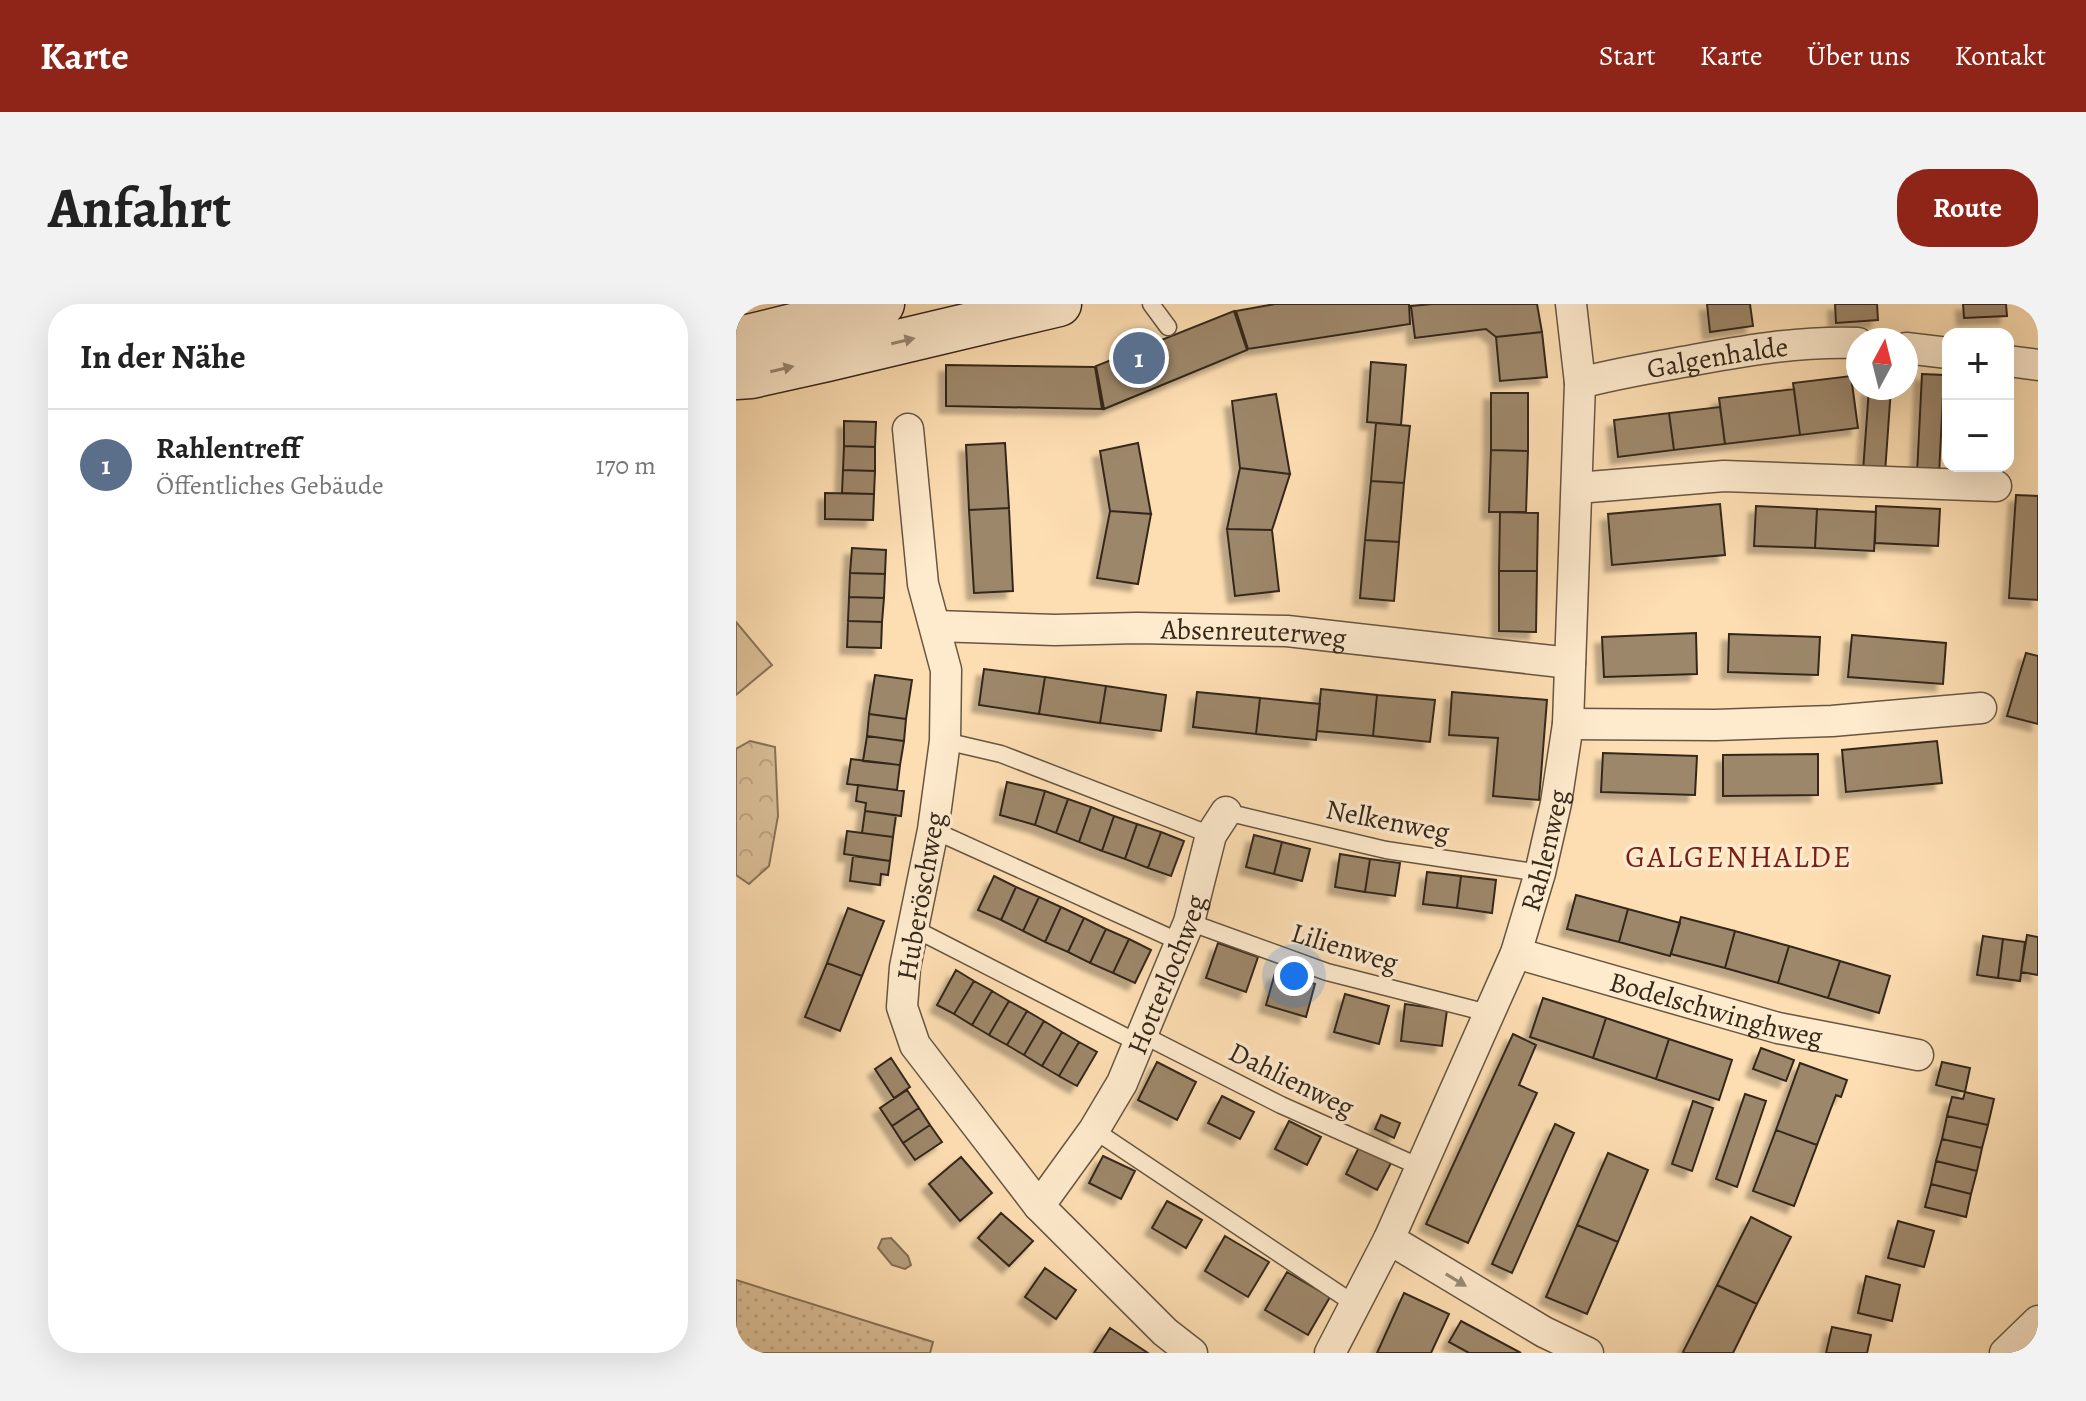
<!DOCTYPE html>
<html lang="de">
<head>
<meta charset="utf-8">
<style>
  :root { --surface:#fff; --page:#f2f2f2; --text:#222; --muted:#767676; --line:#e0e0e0; --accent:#8f2418 }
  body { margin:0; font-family:Alegreya,serif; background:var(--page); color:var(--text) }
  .controls { position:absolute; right:24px; top:24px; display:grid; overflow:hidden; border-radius:16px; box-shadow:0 8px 32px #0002 }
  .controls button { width:72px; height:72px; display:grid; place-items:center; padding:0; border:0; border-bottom:2px solid var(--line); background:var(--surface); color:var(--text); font:40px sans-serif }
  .compass { position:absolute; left:1110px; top:24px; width:72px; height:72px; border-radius:50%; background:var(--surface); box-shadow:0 8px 32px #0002; rotate:7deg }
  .you { position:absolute; left:558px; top:672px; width:28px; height:28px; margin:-20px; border:6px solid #fff; border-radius:50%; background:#1a73e8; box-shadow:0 0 0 12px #1a73e833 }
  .badge { display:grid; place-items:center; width:52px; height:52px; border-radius:50%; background:var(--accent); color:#fff; font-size:26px; font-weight:700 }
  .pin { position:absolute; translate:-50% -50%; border:4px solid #fff; box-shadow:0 2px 8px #0006 }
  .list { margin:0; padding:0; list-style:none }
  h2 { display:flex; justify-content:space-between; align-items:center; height:104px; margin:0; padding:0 32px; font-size:34px }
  h2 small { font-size:26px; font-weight:400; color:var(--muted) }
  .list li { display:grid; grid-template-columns:52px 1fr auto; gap:24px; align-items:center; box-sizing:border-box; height:112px; padding:0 32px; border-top:2px solid var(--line) }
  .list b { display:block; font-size:30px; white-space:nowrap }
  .list p { margin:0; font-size:26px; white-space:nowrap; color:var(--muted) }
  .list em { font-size:26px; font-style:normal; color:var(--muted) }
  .map { position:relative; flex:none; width:1302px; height:1049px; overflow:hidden; border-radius:32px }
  header { display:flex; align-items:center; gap:48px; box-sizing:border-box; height:112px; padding:0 40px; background:var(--accent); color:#fff }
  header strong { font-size:38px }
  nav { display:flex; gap:44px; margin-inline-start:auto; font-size:28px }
  .intro { display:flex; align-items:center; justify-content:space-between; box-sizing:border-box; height:192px; padding:0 48px }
  h1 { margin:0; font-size:56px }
  .button { padding:20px 36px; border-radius:32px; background:var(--accent); color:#fff; font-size:28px; font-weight:700 }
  main { display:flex; gap:48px; padding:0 48px }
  aside { flex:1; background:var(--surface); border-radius:32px; box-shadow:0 8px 32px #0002 }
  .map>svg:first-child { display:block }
  .grass { fill:url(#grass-dots); stroke:#88745a; stroke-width:2 }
  .park { fill:url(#park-crowns); stroke:#88745a; stroke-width:2 }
  .pitch { fill:#dbbf98; stroke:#88745a; stroke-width:2 }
  .water { fill:#b9a07f; stroke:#847057; stroke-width:2 }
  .building { fill:#9d876a; stroke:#34281b; stroke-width:2; filter:url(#shadow) }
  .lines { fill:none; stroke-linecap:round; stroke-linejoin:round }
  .lane-casing { stroke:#665641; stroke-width:19 }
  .street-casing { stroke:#665641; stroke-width:33 }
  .secondary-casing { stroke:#34281b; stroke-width:47 }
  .lane { stroke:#feeacd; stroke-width:16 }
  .street { stroke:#feeacd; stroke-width:30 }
  .secondary { stroke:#feeacd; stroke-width:44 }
  .oneway { fill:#998974 }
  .labels { text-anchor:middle; stroke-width:7; stroke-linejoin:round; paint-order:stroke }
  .street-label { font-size:28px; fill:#34281b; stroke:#feeacd }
  .neighbourhood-label { font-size:30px; letter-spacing:2px; fill:#7a1f14; stroke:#feeacd }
</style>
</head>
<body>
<header>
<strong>Karte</strong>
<nav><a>Start</a><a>Karte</a><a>Über uns</a><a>Kontakt</a></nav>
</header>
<div class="intro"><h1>Anfahrt</h1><a class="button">Route</a></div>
<main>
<aside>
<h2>In der Nähe<small></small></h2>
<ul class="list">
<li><span class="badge" style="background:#5c6f8a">1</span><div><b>Rahlentreff</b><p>Öffentliches Gebäude</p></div><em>170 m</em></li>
</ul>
</aside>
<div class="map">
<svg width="1302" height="1049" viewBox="0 0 1302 1049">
  <defs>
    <pattern id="grass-dots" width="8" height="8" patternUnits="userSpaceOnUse" patternTransform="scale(2)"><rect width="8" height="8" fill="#dbbf98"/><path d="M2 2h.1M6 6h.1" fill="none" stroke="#bda482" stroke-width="1.8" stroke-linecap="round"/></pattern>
    <pattern id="park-crowns" width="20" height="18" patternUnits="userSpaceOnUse" patternTransform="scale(2)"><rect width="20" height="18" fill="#dbbf98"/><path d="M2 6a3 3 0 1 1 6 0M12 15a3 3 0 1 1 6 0" fill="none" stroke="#bda482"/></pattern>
    <filter id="shadow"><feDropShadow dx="-7" dy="7" stdDeviation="2" flood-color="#0004"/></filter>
  </defs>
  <rect width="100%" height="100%" fill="#fddeb2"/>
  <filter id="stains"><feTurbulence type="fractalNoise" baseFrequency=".0025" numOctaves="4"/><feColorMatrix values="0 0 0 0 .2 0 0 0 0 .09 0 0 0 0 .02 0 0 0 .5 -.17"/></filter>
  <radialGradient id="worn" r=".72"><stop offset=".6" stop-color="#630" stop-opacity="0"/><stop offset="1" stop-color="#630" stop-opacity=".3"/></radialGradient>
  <path class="grass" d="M0,976L197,1038L194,1049H0Z"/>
  <path class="park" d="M14,437L39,443L42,512L33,562L13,580L0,571V445Z"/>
  <path class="pitch" d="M0,318L36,361L0,391Z"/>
  <path class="water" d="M155,934L172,952L175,961L169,965L156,961L142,944L146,935Z"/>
  <path class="building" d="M539,0H673L674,20L512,45L500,7Z
    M696,0H801L806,28L760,33L750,25L679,34L675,2Z
    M971,0H1014L1017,22L974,28Z
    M1099,0H1141L1142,16L1100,19Z
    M1227,0H1270L1271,12L1228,14Z
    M498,7L511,46L368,105L360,62Z
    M806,28L811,73L764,77L760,33Z
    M635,58L670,61L665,121L631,118Z
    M210,61L359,63L366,105L210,102Z
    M1186,70L1208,71L1203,171L1181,170Z
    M1115,72L1122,124L1064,131L1057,79Z
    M1133,84H1155L1149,169L1127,167Z
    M1058,85L1064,131L989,140L983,94Z
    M755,89H792V147L755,146Z
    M540,90L554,170L504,164L496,97Z
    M984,103L989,140L938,146L933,109Z
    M933,109L938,146L882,153L878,116Z
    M108,117L140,118L139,143L108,142Z
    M640,119L674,122L668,179L635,177Z
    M269,139L273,204L233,206L230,141Z
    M402,139L415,210L374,207L364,147Z
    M108,142L139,143V167L107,166Z
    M755,146L792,147L790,208H753Z
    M504,164L554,170L536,226L491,225Z
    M107,166L139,167L138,190L106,189Z
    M635,177L668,179L663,238L629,236Z
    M89,189L138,190L137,216L89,215Z
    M1280,191L1302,192V296L1273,294Z
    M984,200L989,251L876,261L872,210Z
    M1020,202L1081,205L1079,244L1018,242Z
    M1140,202L1204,205L1202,242L1139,239Z
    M273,204L277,287L238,289L233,206Z
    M1081,205L1140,208L1138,247L1079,244Z
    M374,207L415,210L402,280L361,274Z
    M764,208L802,209L801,267H763Z
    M491,225L536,226L543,287L499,292Z
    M629,236L663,238L658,297L624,294Z
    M116,244L150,246L149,270L114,269Z
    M763,267H801L800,328L763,327Z
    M114,269L149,270L148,294L113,293Z
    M113,293L148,294L146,318L112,317Z
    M112,317L146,318L145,344L111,343Z
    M960,329L961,370L868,373L866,333Z
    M993,330L1084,333L1082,371L992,368Z
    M1116,331L1210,339L1207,380L1112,373Z
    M1290,349L1302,352V420L1271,412Z
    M248,365L309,373L303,410L243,401Z
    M139,371L176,376L170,415L133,410Z
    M309,373L370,382L364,419L303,410Z
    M370,382L430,391L425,427L364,419Z
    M585,385L641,391L637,432L581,427Z
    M461,388L524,394L520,430L457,423Z
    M716,388L811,396L803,496L757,492L762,434L713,431Z
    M641,391L699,396L694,438L637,432Z
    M524,394L584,400L580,436L520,430Z
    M133,410L170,415L168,437L131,432Z
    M131,432L168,437L164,461L127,457Z
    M1201,437L1206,479L1110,488L1106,446Z
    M867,449L961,452L959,491L865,488Z
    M1082,450V491L987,492V451Z
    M115,455L164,461L161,486L111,480Z
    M271,478L309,487L299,521L264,511Z
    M122,481L168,487L165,512L129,507L130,499L120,497Z
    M309,487L332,495L320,529L299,521Z
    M332,495L355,503L343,538L320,529Z
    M355,503L378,512L366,547L343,538Z
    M129,507L160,511L157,533L126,529Z
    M378,512L401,520L389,555L366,547Z
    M401,520L425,528L412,564L389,555Z
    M111,527L157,533L154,557L108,550Z
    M425,528L448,537L435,572L412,564Z
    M518,531L546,538L538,570L510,563Z
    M546,538L574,545L566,577L538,570Z
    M604,550L634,555L629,588L599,583Z
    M117,552L154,557L152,571L145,570L144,581L114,577Z
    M634,555L664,559L659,592L629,588Z
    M691,568L725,572L721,604L687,600Z
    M258,572L280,583L265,616L242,606Z
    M725,572L760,576L756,609L721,604Z
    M280,583L303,593L287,627L265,616Z
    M840,591L892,605L883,638L831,625Z
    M303,593L325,603L309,638L287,627Z
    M325,603L348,614L332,648L309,638Z
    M112,604L148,617L126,672L91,659Z
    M892,605L944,619L934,652L883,638Z
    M945,613L999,627L989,664L935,650Z
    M348,614L370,625L354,659L332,648Z
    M370,625L393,635L377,669L354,659Z
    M999,627L1053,642L1042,679L989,664Z
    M1291,631L1302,633V671L1285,668Z
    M1247,632L1267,635L1262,674L1241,671Z
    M393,635L415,646L399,679L377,669Z
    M1267,635L1289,638L1284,677L1262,674Z
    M482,639L522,653L510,688L470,674Z
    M1053,642L1104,657L1092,694L1042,679Z
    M1104,657L1154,672L1143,709L1092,694Z
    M91,659L126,672L104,727L69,713Z
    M220,666L238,677L218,710L201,701Z
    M539,669L579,680L570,713L530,701Z
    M238,677L256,687L236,721L218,710Z
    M256,687L273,697L253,731L236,721Z
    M609,690L653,702L643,740L598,728Z
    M807,694L870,714L857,754L794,733Z
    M273,697L291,707L271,741L253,731Z
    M669,700L711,706L706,742L665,737Z
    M291,707L308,717L288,751L271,741Z
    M870,714L933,735L920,775L857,754Z
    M308,717L326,728L306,762L288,751Z
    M326,728L343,738L323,772L306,762Z
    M777,730L800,741L783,781L801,789L732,939L690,920Z
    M933,735L996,756L983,796L920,775Z
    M343,738L361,748L341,782L323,772Z
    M1025,744L1058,756L1050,777L1017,765Z
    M155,754L174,783L158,794L139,765Z
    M421,758L460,778L441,816L402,796Z
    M1206,758L1234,764L1229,788L1200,781Z
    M1064,759L1111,776L1105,793L1100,791L1081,841L1040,826Z
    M171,786L183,804L156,822L144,804Z
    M1229,788L1258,795L1252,821L1211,812L1216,793L1227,795Z
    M1009,790L1030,797L1001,883L980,875Z
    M486,792L518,808L504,835L472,819Z
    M957,797L977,804L956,867L936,860Z
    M183,804L194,821L167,839L156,822Z
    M645,811L664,819L658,834L639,825Z
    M1211,812L1252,821L1246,844L1206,835Z
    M553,817L585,833L571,861L539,845Z
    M819,820L838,829L776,969L756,960Z
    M194,821L206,838L179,856L167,839Z
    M1040,826L1081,841L1058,902L1017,887Z
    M1206,835L1246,844L1241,867L1200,857Z
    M623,843L655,859L641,886L610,870Z
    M872,849L912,866L882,938L841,921Z
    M367,852L399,867L385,895L353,879Z
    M225,853L256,889L224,917L193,880Z
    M1200,857L1241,867L1235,890L1195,880Z
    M1195,880L1235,890L1230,913L1189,903Z
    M431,897L466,916L450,944L416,924Z
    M265,909L297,937L273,962L242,934Z
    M1015,913L1055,933L1021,1000L981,981Z
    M1162,917L1198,927L1188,963L1152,954Z
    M841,921L882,938L851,1010L810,993Z
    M489,932L533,958L512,993L469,967Z
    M309,964L340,986L320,1015L289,993Z
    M551,968L594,993L572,1031L529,1006Z
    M1130,972L1164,981L1156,1017L1122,1009Z
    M981,981L1021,1000L997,1049H949L947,1048Z
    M668,989L713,1010L695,1049H641Z
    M725,1017L785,1049H733L713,1038Z
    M1096,1023L1135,1031L1131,1049H1090Z
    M374,1024L412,1049H358Z"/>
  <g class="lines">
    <g class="lane-casing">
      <path id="lane" d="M415,0L432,23
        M209,437L265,450L475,531
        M490,508L650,546L804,569
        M197,526L446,639
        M453,618L591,668L752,709
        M177,624L404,740
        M407,731L545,801L684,863
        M358,826L620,1001"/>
    </g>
    <g class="street-casing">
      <g id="street">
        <path d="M1170,44L1212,49"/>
        <path d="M1272,57L1302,61"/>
        <path id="s1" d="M844,79C881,69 919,63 958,56C1014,46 1064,37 1122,39"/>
        <path d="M172,125L187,280L210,366L209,437L197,526L169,663L166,703L179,741L303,902L429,1028L456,1049"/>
        <path d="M841,184L988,172L1260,182"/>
        <path id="s2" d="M200,322L319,326L401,324L551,327L834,359"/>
        <path d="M832,420L980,421L1096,417L1245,404"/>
        <path id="s3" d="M780,649L1042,724L1182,751"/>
        <path id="s4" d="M303,902L358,826L386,779L453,618L475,531L490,508"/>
        <path d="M653,935L808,1028L852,1049"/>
        <path id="s5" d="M594,1049L653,935L780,649L804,569L820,499L832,420L844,79L835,0"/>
        <path d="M1269,1049L1302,1017"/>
      </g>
    </g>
    <g class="secondary-casing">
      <path id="secondary" d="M0,36L146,0
        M0,73L15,72L91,55L323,0"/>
    </g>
    <use href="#lane" class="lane"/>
    <use href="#street" class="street"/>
    <use href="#secondary" class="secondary"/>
  </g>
  <defs><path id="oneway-solid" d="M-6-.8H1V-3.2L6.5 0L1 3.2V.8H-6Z" transform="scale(2)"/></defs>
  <g class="oneway">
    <use href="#oneway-solid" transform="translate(167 37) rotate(-13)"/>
    <use href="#oneway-solid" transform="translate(46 65) rotate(-13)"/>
    <use href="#oneway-solid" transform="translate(720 976) rotate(31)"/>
  </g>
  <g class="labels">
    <g class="street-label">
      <text dy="10" stroke="none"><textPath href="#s1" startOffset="140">Galgenhalde</textPath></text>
      <text dy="10" stroke="none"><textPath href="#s2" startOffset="318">Absenreuterweg</textPath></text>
      <text transform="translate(652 516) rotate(11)" y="10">Nelkenweg</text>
      <text dy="10" stroke="none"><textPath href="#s5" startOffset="548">Rahlenweg</textPath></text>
      <text transform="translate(184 592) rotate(-80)" y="10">Huberöschweg</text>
      <text transform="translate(609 643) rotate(17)" y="10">Lilienweg</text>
      <text dy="10" stroke="none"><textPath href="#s4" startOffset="266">Hotterlochweg</textPath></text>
      <text dy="10" stroke="none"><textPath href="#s3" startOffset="208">Bodelschwinghweg</textPath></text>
      <text transform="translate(556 775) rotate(26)" y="10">Dahlienweg</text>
    </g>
    <g class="neighbourhood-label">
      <text x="1003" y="563">GALGENHALDE</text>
    </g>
  </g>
  <rect width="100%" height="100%" filter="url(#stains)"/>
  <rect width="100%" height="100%" fill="url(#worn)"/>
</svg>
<div class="controls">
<button>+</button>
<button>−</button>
</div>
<svg class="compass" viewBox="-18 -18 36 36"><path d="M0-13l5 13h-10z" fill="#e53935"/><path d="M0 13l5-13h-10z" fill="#767676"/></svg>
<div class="you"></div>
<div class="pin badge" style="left:403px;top:54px;background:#5c6f8a">1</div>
</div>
</main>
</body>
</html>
